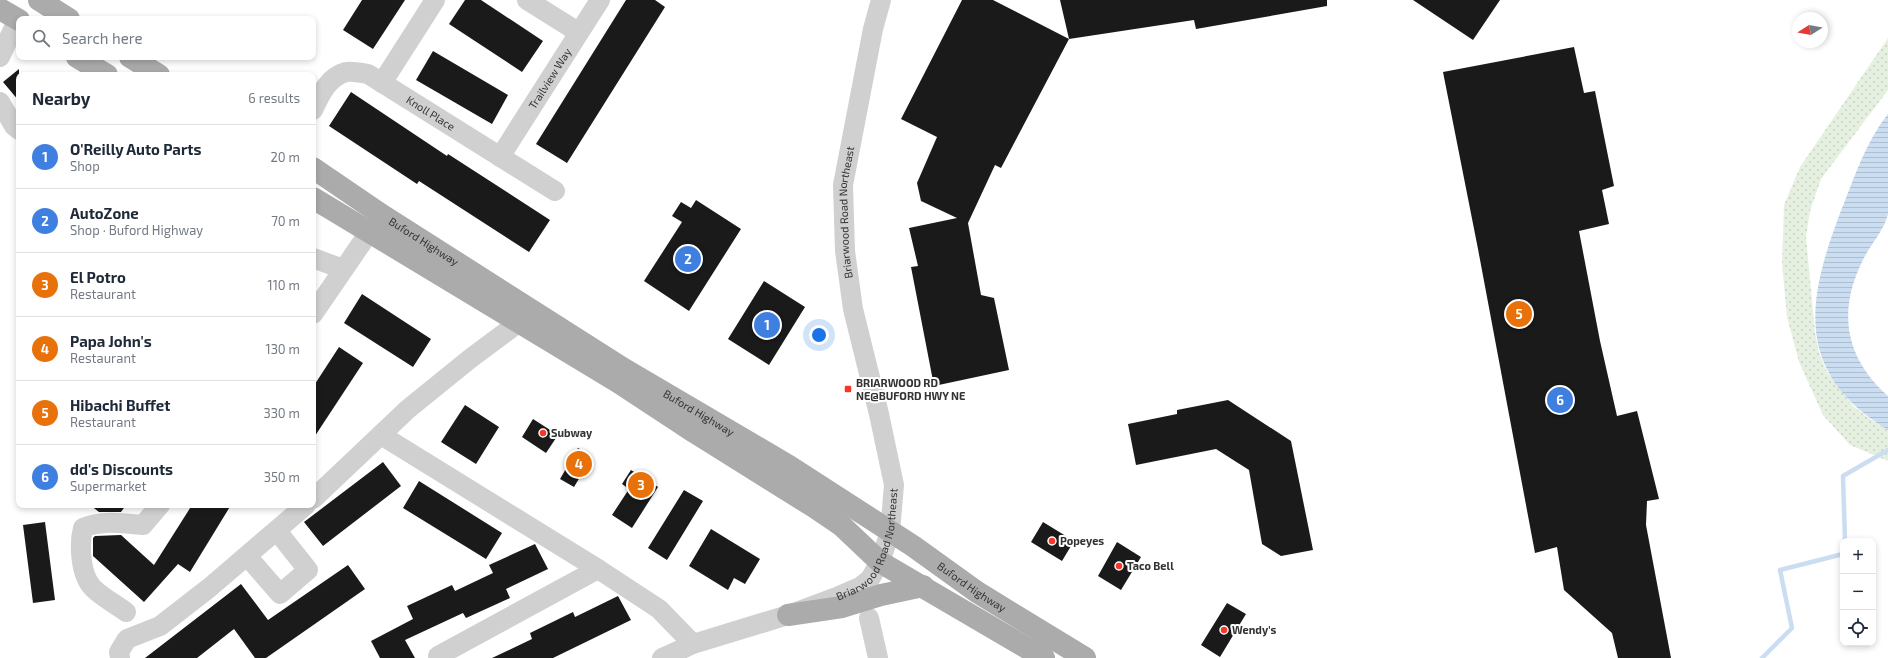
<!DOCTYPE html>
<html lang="en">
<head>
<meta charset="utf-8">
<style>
  :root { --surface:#fff; --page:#f6f6f7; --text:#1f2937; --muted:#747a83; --line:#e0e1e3; --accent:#f73828 }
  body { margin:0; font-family:"Exo 2",sans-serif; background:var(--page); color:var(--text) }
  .controls { position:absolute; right:12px; bottom:12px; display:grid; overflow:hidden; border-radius:8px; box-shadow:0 2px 6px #0003 }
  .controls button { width:36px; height:36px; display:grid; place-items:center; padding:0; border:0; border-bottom:1px solid var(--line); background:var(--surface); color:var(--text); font:20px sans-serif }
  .compass { position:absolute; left:1792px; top:12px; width:36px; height:36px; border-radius:50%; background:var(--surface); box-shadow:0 2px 6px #0003; rotate:259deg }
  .you { position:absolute; left:819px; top:335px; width:14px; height:14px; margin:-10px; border:3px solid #fff; border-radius:50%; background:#1a73e8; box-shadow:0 0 0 6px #1a73e833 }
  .badge { display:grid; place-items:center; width:26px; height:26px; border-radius:50%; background:var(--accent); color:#fff; font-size:13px; font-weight:700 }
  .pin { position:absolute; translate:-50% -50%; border:2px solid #fff; box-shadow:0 1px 4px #0006 }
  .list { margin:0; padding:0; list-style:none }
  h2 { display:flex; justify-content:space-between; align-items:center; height:52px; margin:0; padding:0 16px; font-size:17px }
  h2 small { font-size:13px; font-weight:400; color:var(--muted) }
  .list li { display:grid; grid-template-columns:26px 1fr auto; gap:12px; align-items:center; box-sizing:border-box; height:64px; padding:0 16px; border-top:1px solid var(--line) }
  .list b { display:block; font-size:15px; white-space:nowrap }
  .list p { margin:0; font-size:13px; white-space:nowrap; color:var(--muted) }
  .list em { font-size:13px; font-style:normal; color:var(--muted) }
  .icon { flex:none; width:22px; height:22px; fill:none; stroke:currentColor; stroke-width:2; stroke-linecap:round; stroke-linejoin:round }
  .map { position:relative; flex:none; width:1888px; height:658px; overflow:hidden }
  .search { position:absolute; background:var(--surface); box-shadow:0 2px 6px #0003; left:16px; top:16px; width:300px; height:44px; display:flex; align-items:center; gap:10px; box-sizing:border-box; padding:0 14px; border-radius:8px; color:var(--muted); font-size:15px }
  .panel { position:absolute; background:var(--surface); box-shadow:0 2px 6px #0003; left:16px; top:72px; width:300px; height:436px; border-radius:8px }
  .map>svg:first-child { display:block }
  .grass { fill:url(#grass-dots) }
  .water { fill:url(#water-rules) }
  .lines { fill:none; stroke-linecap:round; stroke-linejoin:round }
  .stream { stroke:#cbddf1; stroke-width:4.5 }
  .building { fill:#1a1a1a }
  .minor { stroke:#d0d0d0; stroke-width:20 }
  .major { stroke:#ababab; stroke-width:22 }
  .poi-dot { fill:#f73828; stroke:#fff; stroke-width:1.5 }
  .labels { text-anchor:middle; stroke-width:4; stroke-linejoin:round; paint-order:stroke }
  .street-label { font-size:11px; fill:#333; stroke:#fff }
  .poi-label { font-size:11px; font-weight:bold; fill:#333; stroke:#fff; text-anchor:start }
</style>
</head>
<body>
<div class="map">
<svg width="1888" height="658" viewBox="0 0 1888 658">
  <defs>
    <pattern id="grass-dots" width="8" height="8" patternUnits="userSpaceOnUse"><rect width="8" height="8" fill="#e6f0e0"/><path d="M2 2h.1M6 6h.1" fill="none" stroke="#c6cec1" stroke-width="1.8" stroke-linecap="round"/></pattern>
    <pattern id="water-rules" width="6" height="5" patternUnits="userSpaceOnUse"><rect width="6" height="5" fill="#cbddf1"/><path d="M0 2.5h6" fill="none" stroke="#afbecf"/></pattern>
  </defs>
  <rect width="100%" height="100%" fill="#fff"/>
  <path class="grass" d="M1888,38V90L1821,179L1810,211L1806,237L1815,332L1819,353L1827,372L1853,406L1870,419L1888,429V461L1850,445L1823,415L1799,362L1787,317L1782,263L1784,205L1800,167Z"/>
  <path class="water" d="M1888,114C1888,138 1888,162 1888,187C1888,195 1888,206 1888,214C1884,231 1869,246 1862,262C1837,313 1846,359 1888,396V430C1790,371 1808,295 1844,203C1856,173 1867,140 1888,114Z"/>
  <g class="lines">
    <path class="stream" d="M1845,541L1843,476L1888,450
      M1762,658L1792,628L1780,570L1843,554"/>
  </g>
  <path class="building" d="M362,0H405L373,49L343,30Z
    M465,0H481L543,41L522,72L449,24Z
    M626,0H655L665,7L567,163L536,144Z
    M962,0H993L1069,39L1001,168L995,165L968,223L981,295L994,298L1009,370L934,386L911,267L918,266L909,228L957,218L921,201L917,183L937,137L901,119Z
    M1060,0H1327V6L1196,29L1194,20L1069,39Z
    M1413,0H1500L1473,40Z
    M1574,47L1584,93L1595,91L1614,186L1602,190L1609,224L1579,231L1600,341L1617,416L1637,411L1659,499L1647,501L1646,525L1671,658H1618L1612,633L1564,590L1557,547L1535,553L1478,249L1443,72Z
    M433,51L508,95L492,124L416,80Z
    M19,69V101L3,82Z
    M351,92L447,156L448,154L550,220L529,252L419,181L417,184L329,126Z
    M696,200L741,229L689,311L644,281L682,222L672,216L681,202L691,208Z
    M764,281L805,307L769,365L728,339Z
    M362,294L431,339L413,367L344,323Z
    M339,347L363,363L313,439V387Z
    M1228,400L1291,441L1313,550L1281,556L1262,544L1249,470L1216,449L1136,465L1128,424L1177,414V410Z
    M465,405L499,427L476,464L441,442Z
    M533,419L558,435L546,453L522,437Z
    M578,448L592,457L574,487L560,479Z
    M383,462L401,486L323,546L304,522Z
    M631,470L658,487L632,528L612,515L629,489L622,484Z
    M419,481L502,533L486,559L403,508Z
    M684,490L703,501L667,560L648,548Z
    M90,505H126L121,512H99Z
    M192,505H231L190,572L178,564L144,602L93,556V538L95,536L121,535L154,565Z
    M45,522L55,600L33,603L23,525Z
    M1043,522L1074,541L1062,561L1031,542Z
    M711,529L760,559L745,584L734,578L728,590L689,566Z
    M1117,542L1141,557L1121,590L1098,576Z
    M535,544L548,569L506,589L510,598L466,618L463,613L405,640L415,658H380L371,641L413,619L407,606L452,585L455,591L493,573L489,565Z
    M348,565L365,589L266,658H255L234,629L197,658H145L241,584L268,620Z
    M618,596L631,620L553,658H492L532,639L530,633L573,612L575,617Z
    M1227,603L1246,614L1220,657L1201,645Z"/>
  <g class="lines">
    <g class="minor">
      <path d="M527,0L578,32"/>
      <path d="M0,57L18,19"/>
      <path d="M382,83L435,0"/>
      <path d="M0,102L14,126L19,130"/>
      <path id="s1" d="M313,110C320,95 328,77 346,72C352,71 362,73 368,74L555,191"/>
      <path id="s2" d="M500,157L600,0"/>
      <path d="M313,258L343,269"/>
      <path d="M313,314L370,231"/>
      <path d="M381,435L598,569L659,609L693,644"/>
      <path d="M313,499L408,409L471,358L518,323"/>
      <path d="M247,556L280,594L308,570L277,531"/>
      <path d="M126,612C115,604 102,597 93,588C80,575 79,544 83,528C102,520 122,523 143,525L160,505"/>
      <path d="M869,618L878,658"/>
      <path d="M438,656L598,569"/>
      <path d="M120,658L119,652L127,639L160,626L209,588L306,505"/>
      <path id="s3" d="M662,658L693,644L788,615L839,596L860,587L870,579L880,562L890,532L894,485L879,414L853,309L845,251L843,185L873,29L881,0"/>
    </g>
    <g class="major">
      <path d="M39,0L69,19"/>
      <path d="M0,9L19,20"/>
      <path d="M77,57L107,75"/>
      <path d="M130,57L159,75"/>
      <path id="s4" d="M313,168L382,215L624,369L789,466L913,546L977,592L1085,658"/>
      <path d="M313,198L618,382L694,432L814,507L842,526L880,562L1044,658"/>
      <path d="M788,615L842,607L881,595L923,586"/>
    </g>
  </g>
  <g class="poi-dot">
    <rect x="844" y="385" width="8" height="8" rx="2"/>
    <circle cx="543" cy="433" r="4"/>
    <circle cx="1052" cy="541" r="4"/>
    <circle cx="1119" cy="566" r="4"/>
    <circle cx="1224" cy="630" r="4"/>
  </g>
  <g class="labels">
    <g class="street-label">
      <text dy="4" stroke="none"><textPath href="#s2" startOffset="93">Trailview Way</textPath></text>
      <text dy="4" stroke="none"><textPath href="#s1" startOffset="148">Knoll Place</textPath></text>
      <text dy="4" stroke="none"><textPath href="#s3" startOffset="600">Briarwood Road Northeast</textPath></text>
      <text dy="4" stroke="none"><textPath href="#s4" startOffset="133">Buford Highway</textPath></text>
      <text dy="4" stroke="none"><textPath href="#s4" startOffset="457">Buford Highway</textPath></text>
      <text dy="4" stroke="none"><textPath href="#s3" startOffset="252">Briarwood Road Northeast</textPath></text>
      <text dy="4" stroke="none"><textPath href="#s4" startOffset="781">Buford Highway</textPath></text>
    </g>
    <g class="poi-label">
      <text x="856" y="387">BRIARWOOD RD<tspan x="856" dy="13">NE@BUFORD HWY NE</tspan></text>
      <text x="551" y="437">Subway</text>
      <text x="1060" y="545">Popeyes</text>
      <text x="1127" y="570">Taco Bell</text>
      <text x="1232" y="634">Wendy's</text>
    </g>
  </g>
</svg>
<div class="controls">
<button>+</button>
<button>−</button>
<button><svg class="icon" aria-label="locate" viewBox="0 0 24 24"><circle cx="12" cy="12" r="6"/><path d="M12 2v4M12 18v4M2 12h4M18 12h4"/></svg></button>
</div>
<svg class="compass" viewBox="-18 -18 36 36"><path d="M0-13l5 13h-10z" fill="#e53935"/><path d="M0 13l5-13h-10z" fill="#747a83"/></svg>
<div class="you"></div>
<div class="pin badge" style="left:767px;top:325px;background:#3f7fe0">1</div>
<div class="pin badge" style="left:688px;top:259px;background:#3f7fe0">2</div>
<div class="pin badge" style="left:641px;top:485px;background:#e8710a">3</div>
<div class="pin badge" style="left:579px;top:464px;background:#e8710a">4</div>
<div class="pin badge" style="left:1519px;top:314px;background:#e8710a">5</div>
<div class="pin badge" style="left:1560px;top:400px;background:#3f7fe0">6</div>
<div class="search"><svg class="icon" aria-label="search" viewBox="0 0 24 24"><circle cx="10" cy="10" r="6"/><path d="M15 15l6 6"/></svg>Search here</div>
<section class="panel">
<h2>Nearby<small>6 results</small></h2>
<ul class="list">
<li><span class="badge" style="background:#3f7fe0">1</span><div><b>O'Reilly Auto Parts</b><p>Shop</p></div><em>20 m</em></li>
<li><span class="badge" style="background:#3f7fe0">2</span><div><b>AutoZone</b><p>Shop · Buford Highway</p></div><em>70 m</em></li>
<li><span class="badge" style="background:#e8710a">3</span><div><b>El Potro</b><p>Restaurant</p></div><em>110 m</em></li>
<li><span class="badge" style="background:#e8710a">4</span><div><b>Papa John's</b><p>Restaurant</p></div><em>130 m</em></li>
<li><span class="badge" style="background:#e8710a">5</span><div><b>Hibachi Buffet</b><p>Restaurant</p></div><em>330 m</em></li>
<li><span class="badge" style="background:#3f7fe0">6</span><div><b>dd's Discounts</b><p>Supermarket</p></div><em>350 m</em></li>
</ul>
</section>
</div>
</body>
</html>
